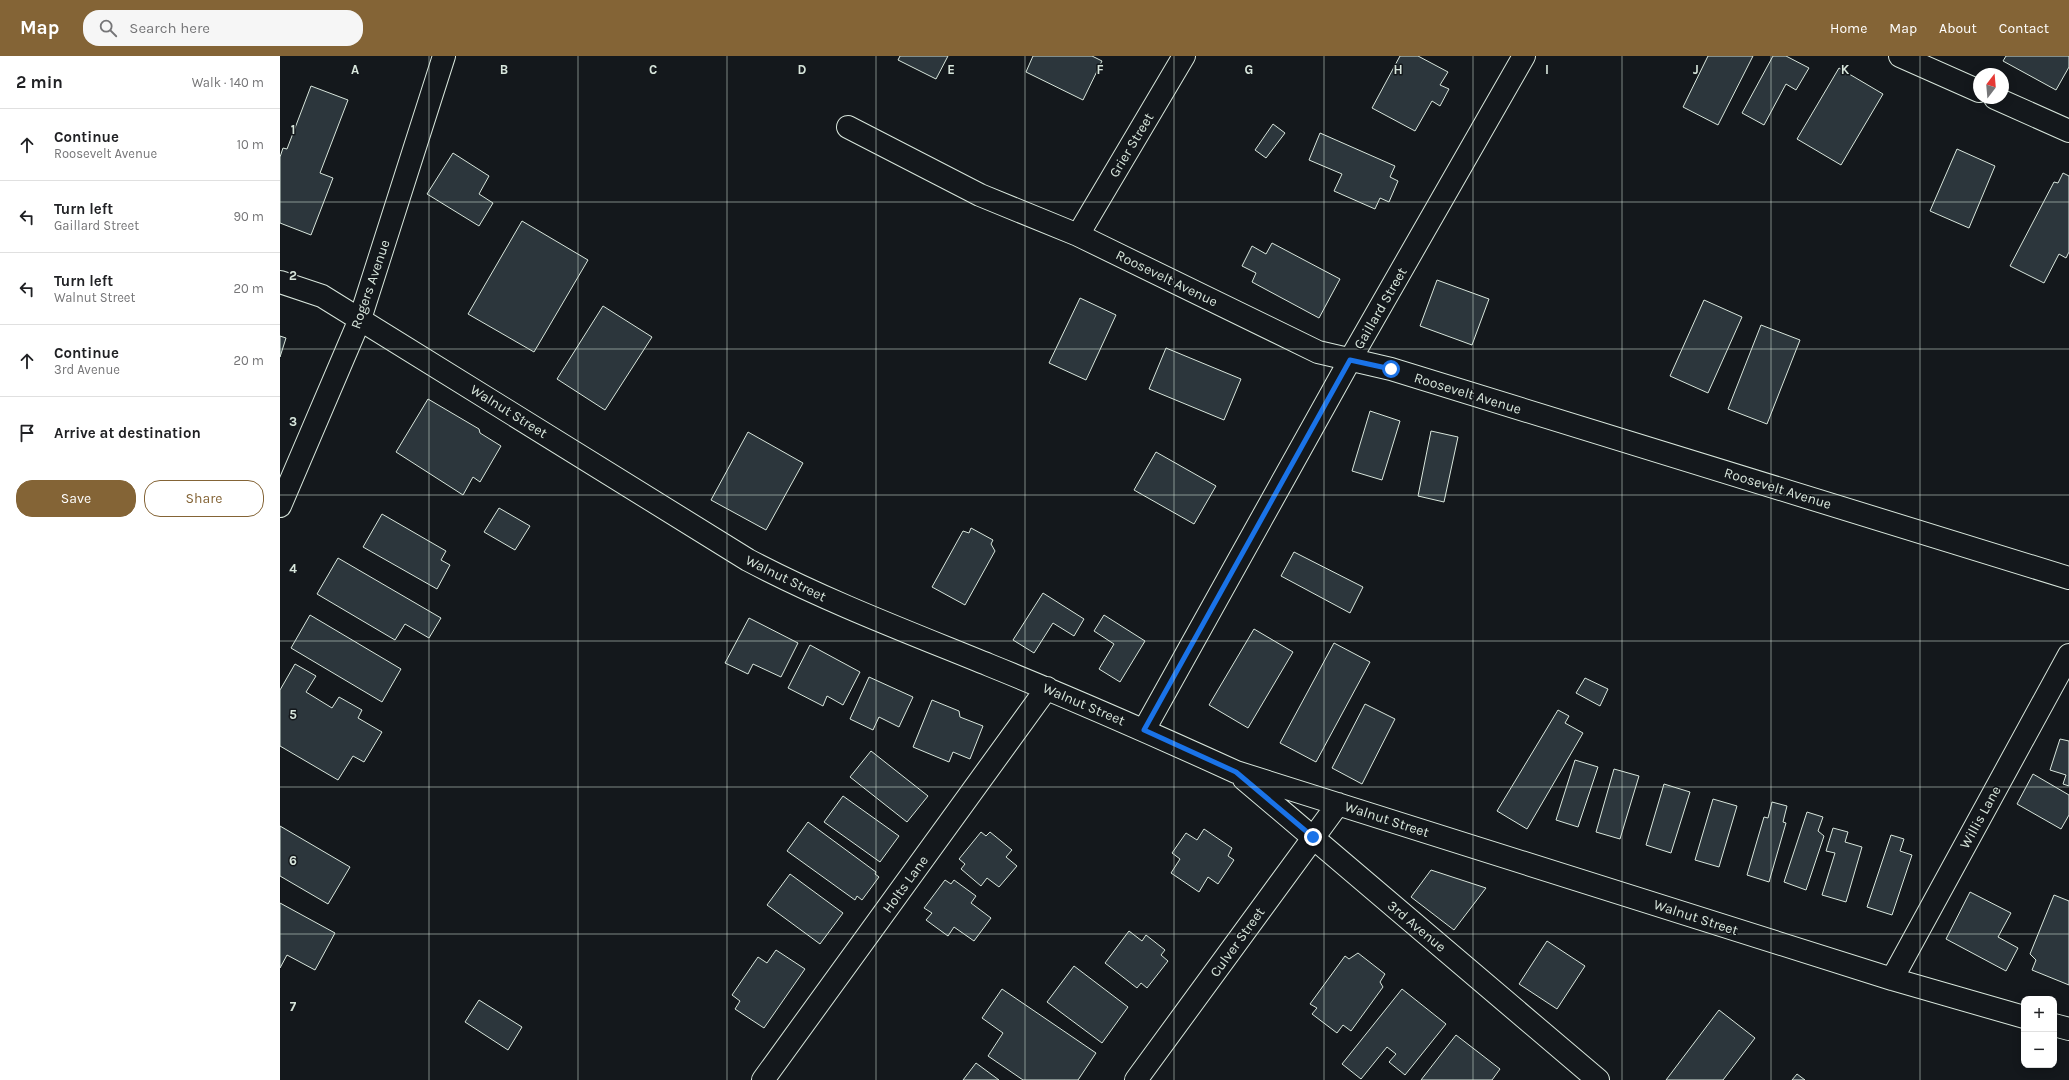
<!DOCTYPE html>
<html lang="en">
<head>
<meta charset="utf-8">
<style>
  :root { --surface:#fff; --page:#f6f6f6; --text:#202124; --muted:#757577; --line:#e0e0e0; --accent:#846436 }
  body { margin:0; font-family:Karla,sans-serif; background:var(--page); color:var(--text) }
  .controls { position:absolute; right:12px; bottom:12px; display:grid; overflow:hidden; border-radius:8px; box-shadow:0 2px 10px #0003 }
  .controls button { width:36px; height:36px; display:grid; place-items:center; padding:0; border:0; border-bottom:1px solid var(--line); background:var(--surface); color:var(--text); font:20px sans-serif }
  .compass { position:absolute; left:1693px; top:12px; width:36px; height:36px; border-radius:50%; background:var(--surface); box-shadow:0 2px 10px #0003; rotate:16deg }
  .stop { position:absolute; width:12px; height:12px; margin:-9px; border:3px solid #1a73e8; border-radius:50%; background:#fff }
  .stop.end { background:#1a73e8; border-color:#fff; box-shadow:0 1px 4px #0008 }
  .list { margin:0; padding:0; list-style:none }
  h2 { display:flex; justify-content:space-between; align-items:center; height:52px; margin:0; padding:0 16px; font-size:17px }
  h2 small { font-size:13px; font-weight:400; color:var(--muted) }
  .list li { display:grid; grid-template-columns:26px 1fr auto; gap:12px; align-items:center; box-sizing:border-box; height:72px; padding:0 16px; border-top:1px solid var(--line) }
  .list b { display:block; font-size:15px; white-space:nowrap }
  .list p { margin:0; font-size:13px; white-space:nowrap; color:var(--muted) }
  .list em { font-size:13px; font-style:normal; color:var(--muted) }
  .actions { display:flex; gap:8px; padding:12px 16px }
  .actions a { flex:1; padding:9px 0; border:1px solid var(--accent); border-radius:16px; text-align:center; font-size:14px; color:var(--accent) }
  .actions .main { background:var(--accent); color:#fff }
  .icon { flex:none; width:22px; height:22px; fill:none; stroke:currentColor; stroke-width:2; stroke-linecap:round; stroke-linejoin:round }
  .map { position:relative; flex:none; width:1789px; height:1024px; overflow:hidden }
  header { display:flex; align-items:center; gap:24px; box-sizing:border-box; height:56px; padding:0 20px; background:var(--accent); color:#fff }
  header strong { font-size:19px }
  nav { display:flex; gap:22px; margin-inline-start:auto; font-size:14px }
  .search { width:280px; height:36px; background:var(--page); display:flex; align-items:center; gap:10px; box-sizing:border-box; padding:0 14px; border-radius:16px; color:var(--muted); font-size:15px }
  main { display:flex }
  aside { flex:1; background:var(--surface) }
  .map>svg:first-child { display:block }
  .building { fill:#2c363c; stroke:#d8e6dc }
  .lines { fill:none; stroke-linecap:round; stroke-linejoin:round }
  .minor-casing { stroke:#d8e6dc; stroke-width:24 }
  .minor { stroke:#14181c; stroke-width:22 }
  .route { stroke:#1a73e8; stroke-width:5 }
  .grid { fill:none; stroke:#d8e6dc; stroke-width:1; stroke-opacity:0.55 }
  .labels { text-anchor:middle; stroke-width:3; stroke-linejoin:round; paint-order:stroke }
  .street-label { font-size:14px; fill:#d8e6dc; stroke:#14181c }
  .grid-label { font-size:13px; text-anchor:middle; font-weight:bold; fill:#d8e6dc; stroke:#14181c; stroke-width:3; stroke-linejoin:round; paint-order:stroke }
</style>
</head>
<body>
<header>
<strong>Map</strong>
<div class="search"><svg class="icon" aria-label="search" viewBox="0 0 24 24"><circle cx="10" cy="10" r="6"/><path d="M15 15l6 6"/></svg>Search here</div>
<nav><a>Home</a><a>Map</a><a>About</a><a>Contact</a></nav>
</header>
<main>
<aside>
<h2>2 min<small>Walk · 140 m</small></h2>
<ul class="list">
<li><svg class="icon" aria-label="ahead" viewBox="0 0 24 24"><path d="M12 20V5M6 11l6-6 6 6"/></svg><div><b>Continue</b><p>Roosevelt Avenue</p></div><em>10 m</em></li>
<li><svg class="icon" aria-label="left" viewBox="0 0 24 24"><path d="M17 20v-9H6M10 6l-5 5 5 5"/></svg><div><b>Turn left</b><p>Gaillard Street</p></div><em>90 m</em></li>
<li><svg class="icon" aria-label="left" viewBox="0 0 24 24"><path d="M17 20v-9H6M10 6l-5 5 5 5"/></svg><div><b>Turn left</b><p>Walnut Street</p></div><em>20 m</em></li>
<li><svg class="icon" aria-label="ahead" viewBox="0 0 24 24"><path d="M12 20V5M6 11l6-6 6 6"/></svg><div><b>Continue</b><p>3rd Avenue</p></div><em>20 m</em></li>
<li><svg class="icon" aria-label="arrive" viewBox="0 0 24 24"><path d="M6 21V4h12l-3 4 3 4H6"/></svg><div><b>Arrive at destination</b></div></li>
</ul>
<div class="actions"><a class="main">Save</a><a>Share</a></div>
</aside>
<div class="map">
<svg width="1789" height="1024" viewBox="0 0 1789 1024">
  <rect width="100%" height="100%" fill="#14181c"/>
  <path class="building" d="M620,0H668L656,23L618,4Z
    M753,0H812L822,5L803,44L746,16Z
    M1120,0H1138L1168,16L1160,29L1169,33L1160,50L1152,45L1135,75L1092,52Z
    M1428,0H1473L1438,69L1403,51Z
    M1493,0H1506L1529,12L1516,34L1506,28L1484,69L1462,57Z
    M1726,0H1789V11L1776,34L1723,5Z
    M1559,12L1603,38L1561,109L1517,83Z
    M31,30L68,44L40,117L53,122L31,179L0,167V101L3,92L7,93Z
    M993,68L1005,77L986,102L975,94Z
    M1040,77L1115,110L1110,121L1118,125L1109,146L1100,142L1095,153L1054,135L1062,118L1029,104Z
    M1677,93L1715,110L1689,172L1650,155Z
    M173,97L209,120L199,138L213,147L199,170L147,138Z
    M1783,117L1789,120V196L1786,202L1779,198L1764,227L1730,210L1774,126L1778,127Z
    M242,165L308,204L254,296L188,258Z
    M992,187L1060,223L1039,262L972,226L976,217L962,210L972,190L986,198Z
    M1157,224L1209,243L1192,289L1140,270Z
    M800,242L836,259L806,324L769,307Z
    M1424,244L1462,261L1428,337L1390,320Z
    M323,250L372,281L325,354L277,323Z
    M1481,269L1520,284L1487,368L1448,353Z
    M0,280L6,282L0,301Z
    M886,292L961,323L944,364L869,333Z
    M148,343L199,373L200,377L221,390L200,426L193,421L183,439L116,396Z
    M1090,355L1120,365L1102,424L1072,415Z
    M1151,375L1178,381L1164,446L1138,440Z
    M468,376L523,407L486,474L431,444Z
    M876,396L936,430L914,468L854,434Z
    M219,452L250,470L235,494L204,476Z
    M102,458L166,495L161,504L170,509L157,533L83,491Z
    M691,472L713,484L711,488L715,495L685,549L652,531L683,475L689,477Z
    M1014,496L1083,531L1070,557L1001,520Z
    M58,502L161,562L149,582L125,568L115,584L37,538Z
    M763,537L804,563L794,580L773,567L754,597L733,584Z
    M30,559L121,613L102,646L11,592Z
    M824,559L865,585L840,626L819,613L834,588L814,575Z
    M469,562L518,587L501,621L473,608L468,618L445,607Z
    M974,573L1013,596L968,672L929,649Z
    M1054,587L1090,606L1036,706L1000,687Z
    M530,589L580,616L563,649L547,640L543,650L508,632Z
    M15,608L36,620L26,636L52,652L59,641L82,654L78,662L102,676L84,706L73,700L58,724L0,690V634Z
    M589,621L633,641L619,671L599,661L593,674L570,663Z
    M1305,622L1328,633L1320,650L1296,637Z
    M652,644L679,655L680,661L703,670L690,703L673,696L669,706L633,691Z
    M1085,648L1115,663L1082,728L1052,712Z
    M1278,654L1289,660L1285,667L1303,677L1247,773L1217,755Z
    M1780,683L1789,685V730L1783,728L1786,719L1770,714Z
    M591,695L648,740L627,766L570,721Z
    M1295,704L1318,711L1298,771L1276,764Z
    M1334,713L1359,720L1340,783L1316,776Z
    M1753,718L1789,739V759L1781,773L1737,748Z
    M1384,728L1410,736L1391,797L1366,789Z
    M563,740L619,780L600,806L544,766Z
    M1433,743L1457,750L1439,811L1415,804Z
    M1492,746L1507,750L1503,766L1506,767L1489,826L1467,819L1484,761L1488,762Z
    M1527,756L1543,761L1538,775L1544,780L1526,834L1504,826Z
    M528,766L596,816L595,818L599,821L582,844L577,840L575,844L507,795Z
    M0,770L70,811L48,848L0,820Z
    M1553,772L1568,776L1565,786L1582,791L1566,846L1542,839L1555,797L1546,795Z
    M924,773L952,792L948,800L954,804L938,828L928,821L919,836L891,817L900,803L892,797L906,777L917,784Z
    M701,776L706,780L710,776L732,794L726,801L737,810L719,831L707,822L701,830L681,813L685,808L679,803Z
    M1611,779L1624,783L1620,795L1632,799L1612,859L1587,851Z
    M1151,814L1206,832L1174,874L1131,841Z
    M510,818L563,857L540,888L487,849Z
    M665,824L671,828L674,824L696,840L691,847L711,862L694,885L674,871L668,880L646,864L652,857L644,852Z
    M1690,836L1731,857L1718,881L1738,892L1726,915L1666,883Z
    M1774,839L1789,845V929L1752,914L1756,904L1750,898Z
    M0,847L55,877L35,914L7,899L0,912Z
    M849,875L862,885L866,879L885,894L881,899L888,905L867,932L861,927L857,932L825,907Z
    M1267,885L1305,910L1277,953L1239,928Z
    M496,894L525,913L484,972L455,953L460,945L452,939L478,901L487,907Z
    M1078,897L1105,918L1100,926L1103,931L1071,975L1063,969L1057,977L1032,958L1037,952L1030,948L1065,900L1069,903Z
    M794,910L848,951L822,987L767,946Z
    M722,933L816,997L798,1024H743L708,1000L723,977L702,962Z
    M1122,933L1166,968L1125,1019L1109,1006L1116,998L1107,991L1081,1023L1062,1008Z
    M199,944L242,971L228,994L185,966Z
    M1439,954L1475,982L1443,1024H1386Z
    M1176,979L1220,1013L1212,1024H1141Z
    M696,1007L719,1024H683Z
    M1517,1018L1525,1024H1512Z"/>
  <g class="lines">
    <g class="minor-casing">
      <path id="minor" d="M1620,0L1699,35
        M1715,42L1789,75
        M568,71L700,139L798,179L1038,296L1111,313L1789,522
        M798,179L904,0
        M0,226L42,240L468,504C546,545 628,576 709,609C793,643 875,679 956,716L1612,923L1744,961
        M0,450L80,263L164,0
        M864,674L1070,304L1244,0
        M964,723L1318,1024
        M1612,923L1789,599
        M1774,969L1789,973
        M483,1024L767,632
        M856,1024L1058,748"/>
    </g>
    <use href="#minor" class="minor"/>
  </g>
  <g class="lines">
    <path class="route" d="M1033,781L956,716L864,674L1070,304L1111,313"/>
  </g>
  <path class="grid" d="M149,0V1024M298,0V1024M447,0V1024M596,0V1024M745,0V1024M894,0V1024M1044,0V1024M1193,0V1024M1342,0V1024M1491,0V1024M1640,0V1024M0,146H1789M0,293H1789M0,439H1789M0,585H1789M0,731H1789M0,878H1789"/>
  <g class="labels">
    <g class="street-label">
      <text transform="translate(851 89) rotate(-59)" y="5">Grier Street</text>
      <text transform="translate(887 222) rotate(26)" y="5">Roosevelt Avenue</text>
      <text transform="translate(90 228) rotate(-71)" y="5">Rogers Avenue</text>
      <text transform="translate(1100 252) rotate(-60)" y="5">Gaillard Street</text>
      <text transform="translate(1188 337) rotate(17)" y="5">Roosevelt Avenue</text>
      <text transform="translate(229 355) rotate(32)" y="5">Walnut Street</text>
      <text transform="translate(1498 432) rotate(17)" y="5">Roosevelt Avenue</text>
      <text transform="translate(506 522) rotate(26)" y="5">Walnut Street</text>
      <text transform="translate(804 648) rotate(23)" y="5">Walnut Street</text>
      <text transform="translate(1700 761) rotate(-61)" y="5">Willis Lane</text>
      <text transform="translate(1107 763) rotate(18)" y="5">Walnut Street</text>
      <text transform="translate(625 828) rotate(-54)" y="5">Holts Lane</text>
      <text transform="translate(1416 861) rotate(18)" y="5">Walnut Street</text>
      <text transform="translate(1137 870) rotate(40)" y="5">3rd Avenue</text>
      <text transform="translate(957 886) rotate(-54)" y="5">Culver Street</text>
    </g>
  </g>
  <g class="grid-label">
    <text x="75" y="18">A</text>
    <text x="224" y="18">B</text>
    <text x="373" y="18">C</text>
    <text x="522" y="18">D</text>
    <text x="671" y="18">E</text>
    <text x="820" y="18">F</text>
    <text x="969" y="18">G</text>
    <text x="1118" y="18">H</text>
    <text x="1267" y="18">I</text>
    <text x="1416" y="18">J</text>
    <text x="1565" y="18">K</text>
    <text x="13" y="78">1</text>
    <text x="13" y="224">2</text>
    <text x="13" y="370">3</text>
    <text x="13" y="517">4</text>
    <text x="13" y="663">5</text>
    <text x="13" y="809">6</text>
    <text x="13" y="955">7</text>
  </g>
</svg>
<div class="controls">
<button>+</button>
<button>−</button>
</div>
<svg class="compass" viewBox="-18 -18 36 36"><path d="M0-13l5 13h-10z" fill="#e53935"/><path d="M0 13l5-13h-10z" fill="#757577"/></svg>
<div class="stop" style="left:1111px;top:313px"></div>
<div class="stop end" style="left:1033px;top:781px"></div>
</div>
</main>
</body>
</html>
